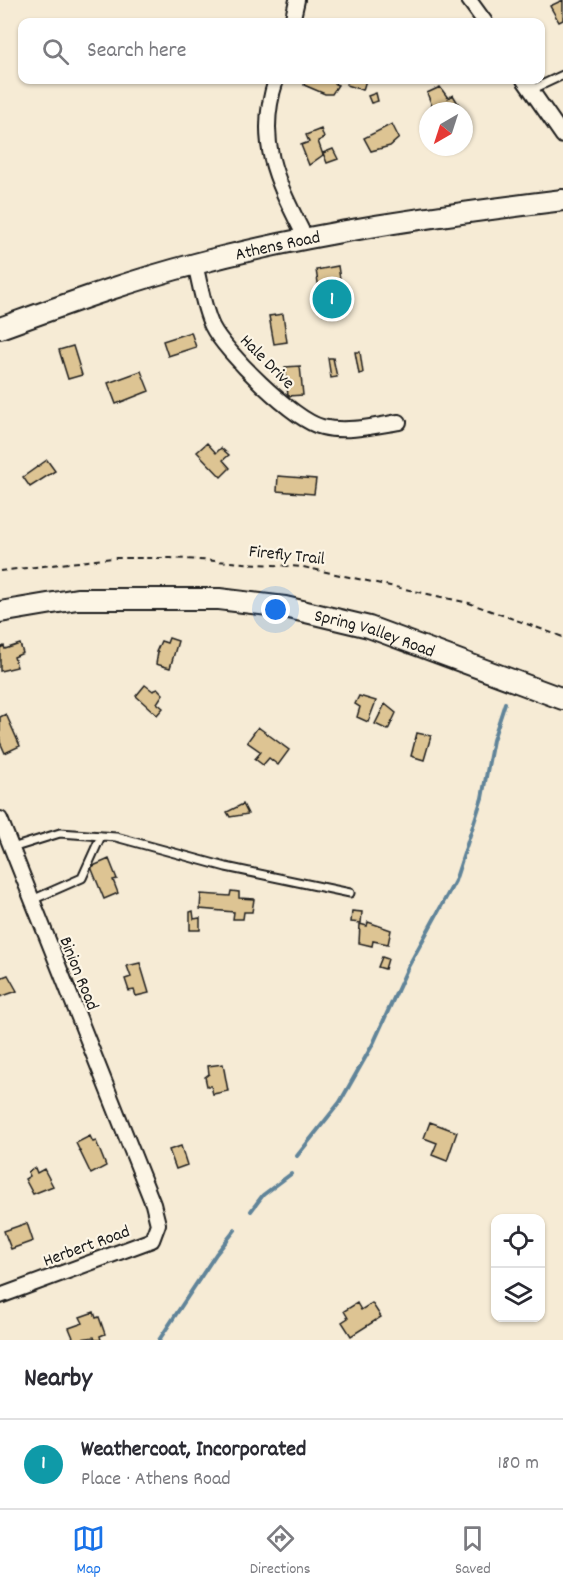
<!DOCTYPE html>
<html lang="en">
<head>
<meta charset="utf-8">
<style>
  :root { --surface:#fff; --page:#f7f7f7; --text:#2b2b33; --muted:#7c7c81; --line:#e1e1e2; --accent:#1a73e8 }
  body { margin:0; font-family:Dekko,sans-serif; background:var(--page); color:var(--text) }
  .controls { position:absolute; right:18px; bottom:18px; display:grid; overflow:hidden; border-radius:12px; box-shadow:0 2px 4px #0004 }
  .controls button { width:54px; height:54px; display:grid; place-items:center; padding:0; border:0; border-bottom:2px solid var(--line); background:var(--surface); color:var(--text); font:30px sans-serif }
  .compass { position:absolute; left:419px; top:102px; width:54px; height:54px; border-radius:50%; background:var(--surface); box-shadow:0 2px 4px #0004; rotate:219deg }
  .you { position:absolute; left:276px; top:610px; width:21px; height:21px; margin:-15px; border:4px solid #fff; border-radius:50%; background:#1a73e8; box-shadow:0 0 0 9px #1a73e833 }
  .badge { display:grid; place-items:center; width:39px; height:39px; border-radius:50%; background:var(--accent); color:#fff; font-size:20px; font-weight:700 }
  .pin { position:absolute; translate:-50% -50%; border:3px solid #fff; box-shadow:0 2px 6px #0006 }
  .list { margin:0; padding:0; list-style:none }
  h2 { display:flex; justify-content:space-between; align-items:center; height:78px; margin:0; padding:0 24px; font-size:26px }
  h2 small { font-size:20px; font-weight:400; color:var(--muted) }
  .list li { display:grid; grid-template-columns:39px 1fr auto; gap:18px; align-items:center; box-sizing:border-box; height:90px; padding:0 24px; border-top:2px solid var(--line) }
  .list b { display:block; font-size:22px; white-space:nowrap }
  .list p { margin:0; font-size:20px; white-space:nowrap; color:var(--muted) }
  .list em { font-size:20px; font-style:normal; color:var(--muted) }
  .icon { flex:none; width:33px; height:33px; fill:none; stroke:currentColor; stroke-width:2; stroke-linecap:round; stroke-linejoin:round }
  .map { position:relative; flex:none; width:563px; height:1340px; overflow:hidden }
  .search { position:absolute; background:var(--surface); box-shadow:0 2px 4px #0004; left:18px; right:18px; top:18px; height:66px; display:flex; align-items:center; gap:15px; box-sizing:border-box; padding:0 21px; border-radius:12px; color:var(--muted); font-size:22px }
  .sheet { height:168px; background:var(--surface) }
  nav { display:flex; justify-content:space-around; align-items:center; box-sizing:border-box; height:84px; border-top:2px solid var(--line); background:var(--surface); font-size:16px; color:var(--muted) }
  nav a { display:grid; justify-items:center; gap:3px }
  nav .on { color:var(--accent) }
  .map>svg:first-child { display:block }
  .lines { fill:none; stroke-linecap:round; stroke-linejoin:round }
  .stream { stroke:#608499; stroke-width:4 }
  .building { fill:#ddc493; stroke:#1c1c1c; stroke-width:1.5 }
  .lane-casing { stroke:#1c1c1c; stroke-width:11 }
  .street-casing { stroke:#1c1c1c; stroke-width:18 }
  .secondary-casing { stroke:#1c1c1c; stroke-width:24 }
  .path { stroke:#1c1c1c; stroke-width:2; stroke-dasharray:6 4.5; stroke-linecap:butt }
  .lane { stroke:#fcf5e5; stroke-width:7 }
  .street { stroke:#fcf5e5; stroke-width:14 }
  .secondary { stroke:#fcf5e5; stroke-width:20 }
  .labels { text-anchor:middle; stroke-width:4.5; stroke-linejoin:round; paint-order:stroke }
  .street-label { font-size:18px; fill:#1c1c1c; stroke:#fcf5e5 }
</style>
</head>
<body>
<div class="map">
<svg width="563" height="1340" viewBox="0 0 563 1340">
  <rect width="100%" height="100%" fill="#f6ebd5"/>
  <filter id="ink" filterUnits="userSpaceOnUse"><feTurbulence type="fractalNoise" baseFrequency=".0167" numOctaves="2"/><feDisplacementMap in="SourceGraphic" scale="12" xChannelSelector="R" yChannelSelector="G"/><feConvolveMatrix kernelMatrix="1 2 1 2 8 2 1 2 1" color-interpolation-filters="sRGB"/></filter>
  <g filter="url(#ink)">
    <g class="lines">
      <path class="stream" d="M297,1156L340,1102L373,1044L408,967L455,881L482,798L493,740L505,703
        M251,1211L263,1195L291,1174
        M159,1340L216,1254L235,1230"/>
    </g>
    <path class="building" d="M563,0V20L559,22L550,6Z
      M305,80H336L335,84L338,85L332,94H325L304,85Z
      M348,80H366L363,90L347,85Z
      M440,87L448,98L453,95L459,105L452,109L454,111H434L427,93Z
      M376,93L378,101L371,103L368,96Z
      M392,124L399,138L390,146L371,151L364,138Z
      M321,129L324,138L318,141L323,155L309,165L301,145L309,142L306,135Z
      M333,149L338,159L327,163L323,153Z
      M338,266L345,311L323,314L316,270Z
      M283,314L287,342L274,344L269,316Z
      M191,332L196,347L168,356L163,341Z
      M73,346L82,375L68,379L59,350Z
      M355,352H360L363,373L359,374Z
      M328,358H333L337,377L331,378Z
      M300,366L303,395L288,396L285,367Z
      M141,371L149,391L116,404L108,383Z
      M207,443L216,453L221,448L229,455L223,460L230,468L221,477L197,452Z
      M47,460L55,471L30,487L23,477Z
      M278,476L316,479L314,494L277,491Z
      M169,638L178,641L170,668L156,664L158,652H156L161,641L167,643Z
      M20,644L23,653L14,657L17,667L0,671V648L4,646L5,649Z
      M145,685L153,691L158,689L163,694L157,703L163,708L157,715L136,696Z
      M359,696L376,701L368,722L357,717L360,707L355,704Z
      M385,704L396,713L388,730L375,724Z
      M6,714L20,746L5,753L0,742V717Z
      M258,727L289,750L278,765L269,758L263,765L255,759L261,752L247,742Z
      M417,733L431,736L424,760L411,756Z
      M243,804L248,814L230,817L227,812Z
      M109,859L117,879L113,880L118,893L104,899L91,867Z
      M231,891L239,892V898L254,899L252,912H244L243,919H233L234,912L200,909L201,894L230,896Z
      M193,911L194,919L200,918V930H190V912Z
      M352,911L362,912L361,923L351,922Z
      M368,922L391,930L388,944L373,941L372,946L359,943L360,924L367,926Z
      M382,957L388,959L385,969L378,967Z
      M140,963L149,993L136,996L134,990L129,991L125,979L131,977L127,966Z
      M8,975L17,991L0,997V978Z
      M223,1064L228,1091L213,1094L211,1086H207L205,1077L209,1074L208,1066Z
      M430,1122L457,1132L447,1161L432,1155L437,1143L424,1138Z
      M90,1136L93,1142L96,1141L106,1166L91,1174L76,1143Z
      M181,1146L187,1165L176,1169L169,1150Z
      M35,1168L37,1173L44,1169L53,1186L33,1194L25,1179L30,1176L28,1172Z
      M27,1223L33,1241L11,1249L4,1231Z
      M357,1303L361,1310L372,1303L381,1317L351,1336L342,1322L348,1318L344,1311Z
      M94,1312L96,1318L99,1317L105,1334L100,1336L101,1340H95L94,1337L74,1340L69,1328L83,1323L80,1317Z"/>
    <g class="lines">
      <g class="lane-casing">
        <path id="lane" d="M531,90L563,75
          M12,848L60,833L116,837L226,867L350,893
          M32,900L82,878L101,836"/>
      </g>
      <g class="street-casing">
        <path id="street" d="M469,0L485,22
          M292,22L297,0
          M276,80C255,143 278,183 306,239
          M524,80L563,136
          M195,264C200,283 203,307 212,326C225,352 293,420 322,427C346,433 375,426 399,422
          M0,819L153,1204L158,1224L152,1240L0,1296"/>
      </g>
      <g class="secondary-casing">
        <g id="secondary">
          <path id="s1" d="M0,328C64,305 129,281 195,264C315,232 440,215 563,200"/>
          <path id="s2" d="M0,612L77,599H219L285,607L369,627L563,699"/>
        </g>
      </g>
      <path class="path" d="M0,571L113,558H171L303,567L469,603L563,637"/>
      <use href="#lane" class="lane"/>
      <use href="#street" class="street"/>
      <use href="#secondary" class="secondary"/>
    </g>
  </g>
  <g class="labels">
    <g class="street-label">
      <text dy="6" stroke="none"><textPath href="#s1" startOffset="290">Athens Road</textPath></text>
      <text transform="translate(268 361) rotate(45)" y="6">Hale Drive</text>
      <text transform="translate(287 554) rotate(6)" y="6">Firefly Trail</text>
      <text dy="6" stroke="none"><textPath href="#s2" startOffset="380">Spring Valley Road</textPath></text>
      <text transform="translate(80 973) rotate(68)" y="6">Binion Road</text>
      <text transform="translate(86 1245) rotate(-20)" y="6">Herbert Road</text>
    </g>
  </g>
</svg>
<div class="controls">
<button><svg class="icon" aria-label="locate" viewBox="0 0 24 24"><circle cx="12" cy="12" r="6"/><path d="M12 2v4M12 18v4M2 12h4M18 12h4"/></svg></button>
<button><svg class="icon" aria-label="layers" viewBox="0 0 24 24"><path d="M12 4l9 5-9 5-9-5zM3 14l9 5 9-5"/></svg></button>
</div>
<svg class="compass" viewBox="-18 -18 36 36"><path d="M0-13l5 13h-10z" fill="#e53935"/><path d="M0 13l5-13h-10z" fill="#7c7c81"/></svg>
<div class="you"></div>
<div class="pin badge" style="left:332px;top:299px;background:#0f9aa8">1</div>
<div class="search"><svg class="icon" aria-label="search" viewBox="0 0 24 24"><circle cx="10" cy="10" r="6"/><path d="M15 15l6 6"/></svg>Search here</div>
</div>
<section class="sheet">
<h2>Nearby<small></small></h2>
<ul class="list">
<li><span class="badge" style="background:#0f9aa8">1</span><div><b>Weathercoat, Incorporated</b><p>Place · Athens Road</p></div><em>180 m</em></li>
</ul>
</section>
<nav>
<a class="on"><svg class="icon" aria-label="map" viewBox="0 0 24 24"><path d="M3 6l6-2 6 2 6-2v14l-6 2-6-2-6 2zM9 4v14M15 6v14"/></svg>Map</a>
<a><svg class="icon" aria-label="directions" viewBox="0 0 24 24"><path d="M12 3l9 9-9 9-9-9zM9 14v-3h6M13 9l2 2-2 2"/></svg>Directions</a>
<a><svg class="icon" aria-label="saved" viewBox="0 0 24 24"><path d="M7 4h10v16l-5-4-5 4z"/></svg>Saved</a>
</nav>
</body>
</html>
